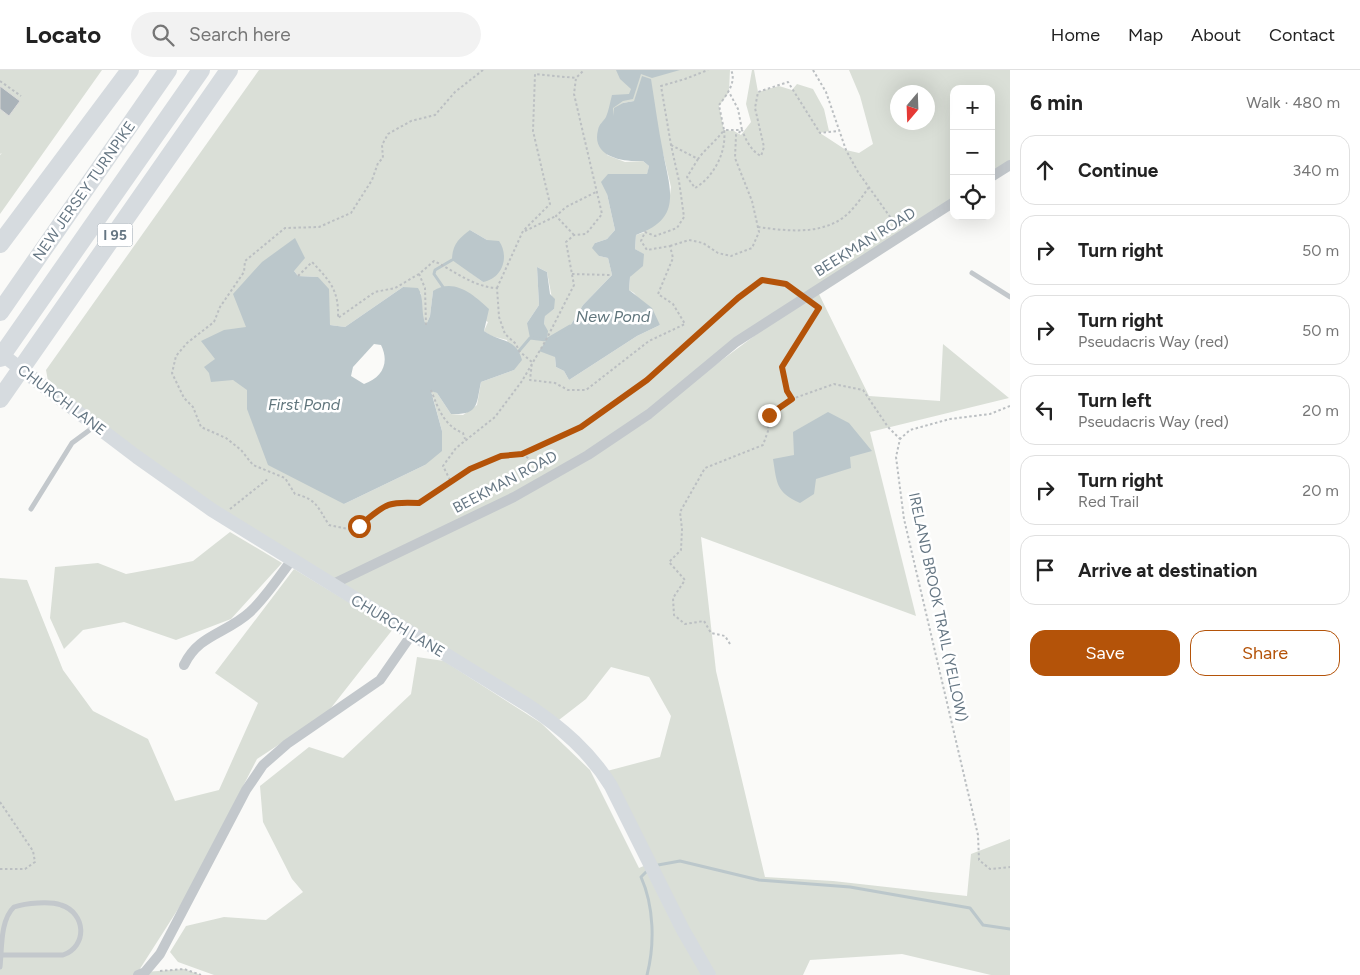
<!DOCTYPE html>
<html lang="en">
<head>
<meta charset="utf-8">
<style>
  :root { --surface:#fff; --page:#f2f2f2; --text:#222; --muted:#767676; --line:#e0e0e0; --accent:#b45309 }
  body { margin:0; font-family:Figtree,sans-serif; background:var(--page); color:var(--text) }
  .controls { position:absolute; right:15px; top:15px; display:grid; overflow:hidden; border-radius:10px; box-shadow:0 5px 20px #0002 }
  .controls button { width:45px; height:45px; display:grid; place-items:center; padding:0; border:0; border-bottom:1px solid var(--line); background:var(--surface); color:var(--text); font:25px sans-serif }
  .compass { position:absolute; left:890px; top:15px; width:45px; height:45px; border-radius:50%; background:var(--surface); box-shadow:0 5px 20px #0002; rotate:199deg }
  .stop { position:absolute; width:15px; height:15px; margin:-11px; border:4px solid #b45309; border-radius:50%; background:#fff }
  .stop.end { background:#b45309; border-color:#fff; box-shadow:0 1px 5px #0008 }
  .list { margin:0; padding:0; list-style:none }
  h2 { display:flex; justify-content:space-between; align-items:center; height:65px; margin:0; padding:0 20px; font-size:21px }
  h2 small { font-size:16px; font-weight:400; color:var(--muted) }
  .list li { display:grid; grid-template-columns:32px 1fr auto; gap:15px; align-items:center; box-sizing:border-box; height:70px; margin:0 10px 10px; padding:0 10px; border:1px solid var(--line); border-radius:15px }
  .list b { display:block; font-size:19px; white-space:nowrap }
  .list p { margin:0; font-size:16px; white-space:nowrap; color:var(--muted) }
  .list em { font-size:16px; font-style:normal; color:var(--muted) }
  .actions { display:flex; gap:10px; padding:15px 20px }
  .actions a { flex:1; padding:11px 0; border:1px solid var(--accent); border-radius:15px; text-align:center; font-size:18px; color:var(--accent) }
  .actions .main { background:var(--accent); color:#fff }
  .icon { flex:none; width:28px; height:28px; fill:none; stroke:currentColor; stroke-width:2; stroke-linecap:round; stroke-linejoin:round }
  .map { position:relative; flex:none; width:1010px; height:905px; overflow:hidden }
  header { display:flex; align-items:center; gap:30px; box-sizing:border-box; height:70px; padding:0 25px; background:var(--surface); border-bottom:1px solid var(--line) }
  header strong { font-size:24px }
  nav { display:flex; gap:28px; margin-inline-start:auto; font-size:18px }
  .search { width:350px; height:45px; background:var(--page); display:flex; align-items:center; gap:12px; box-sizing:border-box; padding:0 18px; border-radius:28px; color:var(--muted); font-size:19px }
  main { display:flex }
  aside { flex:1; background:var(--surface) }
  .map>svg:first-child { display:block }
  .green { fill:#dadfd7; fill-rule:evenodd }
  .water { fill:#bbc7cb; fill-rule:evenodd }
  .lines { fill:none; stroke-linecap:round; stroke-linejoin:round }
  .stream { stroke:#bbc7cb; stroke-width:3 }
  .building { fill:#aab3b9; stroke:#dcdcda }
  .path { stroke:#bbbfc2; stroke-width:2; stroke-dasharray:2.5 2.5; stroke-linecap:butt }
  .lane { stroke:#c3c8cc; stroke-width:5 }
  .street { stroke:#c3c8cc; stroke-width:10 }
  .secondary { stroke:#d6dbdf; stroke-width:14 }
  .highway { stroke:#d6dbdf; stroke-width:18 }
  .route { stroke:#b45309; stroke-width:6 }
  .labels { text-anchor:middle; stroke-width:5; stroke-linejoin:round; paint-order:stroke }
  .shield { fill:#fff; stroke:#939fa8; stroke-width:1 }
  .shield-label { font-size:14px; font-weight:bold; fill:#657683 }
  .street-label { font-size:15px; fill:#657683; stroke:#fff }
  .water-label { font-size:16px; font-style:italic; fill:#60757c; stroke:#fff }
</style>
</head>
<body>
<header>
<strong>Locato</strong>
<div class="search"><svg class="icon" aria-label="search" viewBox="0 0 24 24"><circle cx="10" cy="10" r="6"/><path d="M15 15l6 6"/></svg>Search here</div>
<nav><a>Home</a><a>Map</a><a>About</a><a>Contact</a></nav>
</header>
<main>
<div class="map">
<svg width="1010" height="905" viewBox="0 0 1010 905">
  <rect width="100%" height="100%" fill="#fafaf8"/>
  <path class="green" d="M0,0H102L0,144V85L2,83L0,84Z
    M259,0H730L729,22L719,36L724,60L734,61L741,65L751,52L746,34L752,0H754L758,22L779,16L792,20L797,14L813,19L824,39L829,61L820,63L846,80L859,83L873,74L860,26L849,0H1010V95L991,107V19H954V132L817,220L869,326L940,331L943,274L1009,328L870,362L916,546L701,467L716,601L765,807L833,811L967,826L971,784L1010,769V905H991L902,884L810,890L803,905H716L706,892L607,701L660,687L671,646L649,607L611,597L586,629L555,653L331,515L50,322L46,300ZM898,22H928V52H898ZM634,31L663,83L671,117L669,133L645,162L636,165L635,179L643,184L630,207L629,220L634,223L660,255L637,266L569,310L564,301L556,297L555,287L546,270L570,256L583,235L612,205L608,188L599,186L595,173L607,169L615,160L607,124L608,104L647,105L649,96L643,91L625,92L607,85V65L625,74L632,70L635,59L631,54L615,47L623,33ZM470,160L487,170L483,212L471,203ZM537,197L547,202L554,239L545,245L544,254L527,253L539,235ZM294,201L298,206L318,207L330,255L345,257L403,217L421,223L422,246L426,255L430,246L433,221L488,252L484,261L491,266L507,270L514,300L481,312L477,335L463,345L451,344L437,323L431,320L442,361L425,395L344,434L246,257ZM808,226L660,336L736,272Z
    M230,462L282,493L231,549L176,570L124,552L83,560L64,579L50,548L55,497L98,493L126,504L164,497L193,491Z
    M294,499L393,559L327,643L257,689L187,825L136,905H0V508L27,510L63,600L93,641L148,669L175,731L219,720L258,633L215,603Z
    M417,587L444,591L541,653L590,700L639,798L646,795L705,905H214L178,892L170,882L186,856L224,847L266,850L303,822L292,809L263,752L260,716L309,677L343,688L411,624Z
    M184,899L201,905H138L145,902Z"/>
  <path class="water" d="M616,0H680L652,8L641,4L633,29L623,31L613,38L614,46V38L623,33L634,31L642,6L651,9C655,33 658,58 663,82C670,120 683,149 636,165L635,179L644,184L643,196L630,207L629,220L652,238L660,255L637,266L569,310L564,301L556,297L555,287L539,281L546,271L530,268L527,253L539,235L537,197L547,202L550,224L555,229L554,239L545,246L544,254L548,261L547,270L570,256L583,235L612,205L608,188L599,186L592,178L595,173L607,169L615,160L607,124L601,112L608,104H647L649,96L643,91C623,92 591,87 598,60C599,54 603,52 606,47C609,40 610,32 612,25L629,24L631,19L620,9Z
    M470,160L487,170L499,171C510,187 502,209 483,212L452,190C452,175 459,168 470,160Z
    M295,168L305,188L294,201L298,206L318,207L329,219L330,255L345,257L403,217L418,218C425,228 420,243 426,255L430,246L433,221C454,207 474,225 489,239L484,261C500,273 516,267 522,290L514,300L481,312C476,335 479,345 451,344L437,323L431,321L442,361V381L425,395L344,434L268,395L247,339V320L233,310L211,312L209,303L204,297L215,289L201,271L224,260L246,257L233,224L262,192ZM374,274L381,275C390,293 382,308 364,314L351,306L353,297Z
    M828,342L849,353L872,381L850,387L851,398L816,409L814,424L800,433C776,422 777,414 773,389L794,385L793,362Z"/>
  <g class="lines">
    <path class="stream" d="M443,217L434,204L435,200L452,190
      M519,281L530,268L546,270L570,256
      M658,795L680,791L759,810L850,817L970,838L983,855L1010,859
      M646,802L641,807C654,836 655,874 647,905"/>
  </g>
  <path class="building" d="M0,16L20,31L9,46L0,39Z"/>
  <g class="lines">
    <path class="path" d="M483,0L455,22L435,45L411,51L388,64L382,75L383,88L378,93L372,110L351,143L319,157L285,158L245,191L244,202L220,237L214,252L187,273L176,286L172,303L184,328L193,337L201,357L226,368L241,380L253,395L285,408L295,424C317,429 318,438 329,455L353,460L388,433L406,431L419,433L470,399L501,386L522,384L581,357L647,310L738,229L762,211L786,214L797,222
      M813,0L826,22L846,80L858,102L898,158
      M0,11L21,26
      M671,75L698,89C706,78 716,71 724,60L719,35C726,26 737,12 731,0
      M698,89L687,107L695,118C714,107 727,81 724,60H742C746,70 751,81 761,86L764,77L755,38L758,22L788,12L820,63L839,61
      M758,157C787,161 820,165 844,147C854,139 862,127 869,117
      M525,161L556,146
      M574,165L556,146L566,137L596,122
      M670,176L689,170L703,173L718,183L731,186L752,178L759,162L752,131L735,88L736,65L742,60L738,39L729,22
      M572,204L611,205
      M298,206L312,192C330,211 339,220 338,248L375,222L395,218L419,204
      M497,218L523,161L550,134L533,61L535,4L576,8
      M426,255L425,218L419,204L434,191C455,201 473,217 497,218L499,247L505,264L516,274L519,281L532,292L530,310L555,313L568,320H586L649,271L685,254L673,234L658,224L673,188L670,176L647,180L641,171L645,162L655,166L677,158L684,147L679,111L671,75L661,16L685,9L708,0
      M431,320C438,338 444,356 463,363L465,369
      M792,329L787,321L782,297L819,238L813,233
      M1010,336L990,344L950,349L910,360L900,369L896,387L904,449L978,765L979,790L990,799L1010,797
      M522,384L545,399
      M450,410L443,396L456,378L495,347L522,311L546,270L574,215L566,172L574,165L586,164L602,144L574,24L576,8L584,0
      M230,439L269,408
      M730,574L725,566L711,563L704,551L685,554L674,545L673,528L685,510L669,492L681,480L682,459L680,442L705,398L763,375L768,361L769,345L792,329L834,314L863,320L888,357L900,369
      M0,732L33,781L35,792L25,799H0
      M160,901L184,899L201,905"/>
    <path class="lane" d="M972,203L1010,227
      M31,439L72,373L95,356
      M0,897C2,879 0,850 14,837C26,833 50,831 61,835C86,843 88,876 63,885H1"/>
    <path class="street" d="M991,107L1010,95
      M331,515L514,427L588,385L649,344L736,272L954,132
      M184,595C199,564 226,564 250,542C266,527 278,508 291,491
      M138,905L145,902L160,884L246,720L263,695L287,674L380,610L412,564"/>
    <path class="secondary" d="M0,283L137,387L212,440L529,636C562,658 590,682 611,716L683,860L709,905"/>
    <path class="highway" d="M0,174L130,0
      M0,242L168,0
      M0,288L201,0
      M0,329L229,0"/>
  </g>
  <g class="lines">
    <path class="route" d="M359,456C385,435 385,431 419,433L470,399L501,386L522,384L581,357L647,310L738,228L762,210L786,214L819,238L782,297L787,321L792,329L769,345"/>
  </g>
  <g class="labels">
    <rect class="shield" x="97.5" y="153.5" width="35" height="23" rx="4"/>
    <g class="shield-label">
      <text x="115" y="170">I 95</text>
    </g>
    <g class="street-label">
      <text transform="translate(84 121) rotate(-55)" y="5">NEW JERSEY TURNPIKE</text>
      <text transform="translate(865 172) rotate(-32)" y="5">BEEKMAN ROAD</text>
      <text transform="translate(62 330) rotate(37)" y="5">CHURCH LANE</text>
      <text transform="translate(505 412) rotate(-28)" y="5">BEEKMAN ROAD</text>
      <text transform="translate(938 537) rotate(78)" y="5">IRELAND BROOK TRAIL (YELLOW)</text>
      <text transform="translate(398 556) rotate(31)" y="5">CHURCH LANE</text>
    </g>
    <g class="water-label">
      <text x="613" y="252">New Pond</text>
      <text x="304" y="340">First Pond</text>
    </g>
  </g>
</svg>
<div class="controls">
<button>+</button>
<button>−</button>
<button><svg class="icon" aria-label="locate" viewBox="0 0 24 24"><circle cx="12" cy="12" r="6"/><path d="M12 2v4M12 18v4M2 12h4M18 12h4"/></svg></button>
</div>
<svg class="compass" viewBox="-18 -18 36 36"><path d="M0-13l5 13h-10z" fill="#e53935"/><path d="M0 13l5-13h-10z" fill="#767676"/></svg>
<div class="stop" style="left:359px;top:456px"></div>
<div class="stop end" style="left:769px;top:345px"></div>
</div>
<aside>
<h2>6 min<small>Walk · 480 m</small></h2>
<ul class="list">
<li><svg class="icon" aria-label="ahead" viewBox="0 0 24 24"><path d="M12 20V5M6 11l6-6 6 6"/></svg><div><b>Continue</b></div><em>340 m</em></li>
<li><svg class="icon" aria-label="right" viewBox="0 0 24 24"><path d="M7 20v-9h11M14 6l5 5-5 5"/></svg><div><b>Turn right</b></div><em>50 m</em></li>
<li><svg class="icon" aria-label="right" viewBox="0 0 24 24"><path d="M7 20v-9h11M14 6l5 5-5 5"/></svg><div><b>Turn right</b><p>Pseudacris Way (red)</p></div><em>50 m</em></li>
<li><svg class="icon" aria-label="left" viewBox="0 0 24 24"><path d="M17 20v-9H6M10 6l-5 5 5 5"/></svg><div><b>Turn left</b><p>Pseudacris Way (red)</p></div><em>20 m</em></li>
<li><svg class="icon" aria-label="right" viewBox="0 0 24 24"><path d="M7 20v-9h11M14 6l5 5-5 5"/></svg><div><b>Turn right</b><p>Red Trail</p></div><em>20 m</em></li>
<li><svg class="icon" aria-label="arrive" viewBox="0 0 24 24"><path d="M6 21V4h12l-3 4 3 4H6"/></svg><div><b>Arrive at destination</b></div></li>
</ul>
<div class="actions"><a class="main">Save</a><a>Share</a></div>
</aside>
</main>
</body>
</html>
